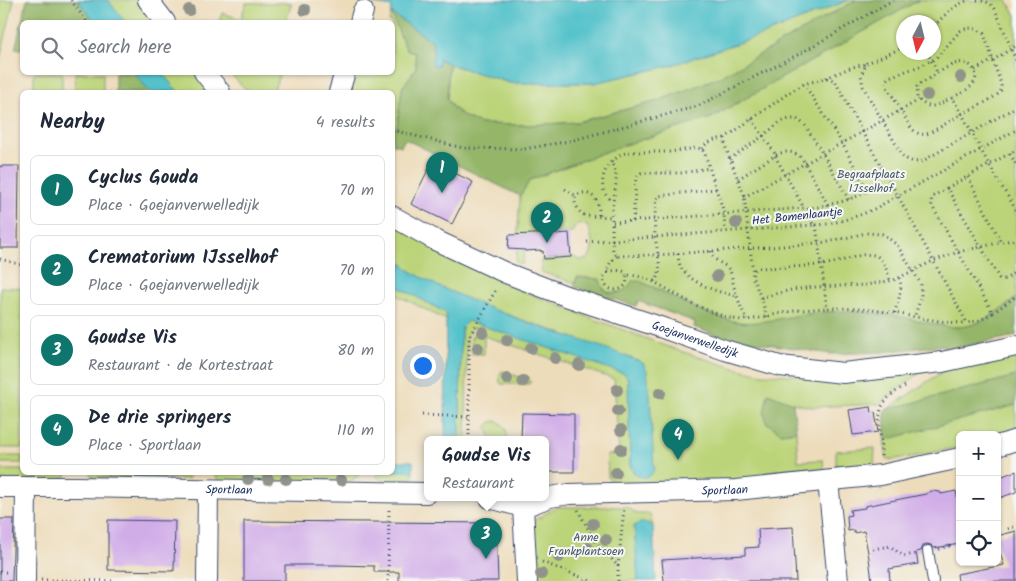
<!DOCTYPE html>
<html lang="en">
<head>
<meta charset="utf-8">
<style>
  :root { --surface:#fff; --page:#f6f6f7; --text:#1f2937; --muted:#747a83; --line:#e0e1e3; --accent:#0f766e }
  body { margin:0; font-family:Kalam,sans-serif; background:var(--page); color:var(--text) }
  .controls { position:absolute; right:15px; bottom:15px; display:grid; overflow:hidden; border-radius:8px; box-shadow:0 1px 4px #0004 }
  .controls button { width:45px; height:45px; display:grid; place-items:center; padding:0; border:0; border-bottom:1px solid var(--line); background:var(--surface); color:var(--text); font:25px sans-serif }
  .compass { position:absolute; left:896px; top:15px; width:45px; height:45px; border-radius:50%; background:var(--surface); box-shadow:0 1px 4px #0004; rotate:187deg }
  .you { position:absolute; left:422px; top:365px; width:18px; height:18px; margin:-12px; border:4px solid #fff; border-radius:50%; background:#1a73e8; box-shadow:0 0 0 8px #1a73e833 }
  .badge { display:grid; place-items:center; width:32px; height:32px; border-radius:50%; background:var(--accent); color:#fff; font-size:16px; font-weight:700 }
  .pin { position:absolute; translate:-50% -41px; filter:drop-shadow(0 1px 2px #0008) }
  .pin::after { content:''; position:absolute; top:26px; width:18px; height:15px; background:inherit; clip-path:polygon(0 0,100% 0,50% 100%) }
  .popup { position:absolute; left:424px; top:436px; width:125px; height:65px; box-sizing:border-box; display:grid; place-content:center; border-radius:8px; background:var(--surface); filter:drop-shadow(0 1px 4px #0005); font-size:16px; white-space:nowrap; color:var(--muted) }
  .popup b { font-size:19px; color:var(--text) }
  .popup::after { content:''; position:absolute; left:50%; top:100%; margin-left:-10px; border:10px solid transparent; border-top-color:var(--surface) }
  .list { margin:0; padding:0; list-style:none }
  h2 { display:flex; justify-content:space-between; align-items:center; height:65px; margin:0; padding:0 20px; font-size:21px }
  h2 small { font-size:16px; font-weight:400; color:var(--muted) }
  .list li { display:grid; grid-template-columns:32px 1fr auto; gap:15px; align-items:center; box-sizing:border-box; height:70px; margin:0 10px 10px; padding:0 10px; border:1px solid var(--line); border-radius:8px }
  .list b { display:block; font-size:19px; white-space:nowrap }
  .list p { margin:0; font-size:16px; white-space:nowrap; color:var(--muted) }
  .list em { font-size:16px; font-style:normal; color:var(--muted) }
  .icon { flex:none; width:28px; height:28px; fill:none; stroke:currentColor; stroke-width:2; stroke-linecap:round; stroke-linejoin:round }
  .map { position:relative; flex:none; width:1016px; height:581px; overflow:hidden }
  .search { position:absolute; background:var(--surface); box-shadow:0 1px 4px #0004; left:20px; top:20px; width:375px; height:55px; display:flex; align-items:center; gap:12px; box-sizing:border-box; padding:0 18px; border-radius:8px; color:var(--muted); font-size:19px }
  .panel { position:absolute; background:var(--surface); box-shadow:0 1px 4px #0004; left:20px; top:90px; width:375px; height:385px; border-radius:8px }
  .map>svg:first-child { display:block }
  .green { fill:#bcd479; stroke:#6c826c; fill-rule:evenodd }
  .forest { fill:#95b669; stroke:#587264 }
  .water { fill:#55c2cb; stroke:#387894 }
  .building { fill:#d1ade8 }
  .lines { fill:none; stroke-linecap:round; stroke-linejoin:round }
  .lane-casing { stroke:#3a496c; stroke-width:12 }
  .street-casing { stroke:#3a496c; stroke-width:22 }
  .path { stroke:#3a496c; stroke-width:3; stroke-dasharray:1 4; stroke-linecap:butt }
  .lane { stroke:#fff; stroke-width:10 }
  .street { stroke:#fff; stroke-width:20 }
  .tree { fill:#90938b }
  .labels { text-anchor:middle; stroke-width:4; stroke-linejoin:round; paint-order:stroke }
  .park-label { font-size:12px; fill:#435865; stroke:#f6f6f2 }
  .street-label { font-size:12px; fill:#1b2f5e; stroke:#f6f6f2 }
</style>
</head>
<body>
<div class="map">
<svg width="1016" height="581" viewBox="0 0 1016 581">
  <rect width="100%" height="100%" fill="#f6f6f2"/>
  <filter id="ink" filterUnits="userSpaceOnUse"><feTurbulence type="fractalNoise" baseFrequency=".02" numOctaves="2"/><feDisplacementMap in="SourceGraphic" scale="10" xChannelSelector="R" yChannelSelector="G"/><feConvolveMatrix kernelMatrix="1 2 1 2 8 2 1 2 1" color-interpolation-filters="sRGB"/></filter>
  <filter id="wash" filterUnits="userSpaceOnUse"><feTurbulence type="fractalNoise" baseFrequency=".0096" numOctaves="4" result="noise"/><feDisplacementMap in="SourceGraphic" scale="20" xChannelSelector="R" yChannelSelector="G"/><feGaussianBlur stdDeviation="1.12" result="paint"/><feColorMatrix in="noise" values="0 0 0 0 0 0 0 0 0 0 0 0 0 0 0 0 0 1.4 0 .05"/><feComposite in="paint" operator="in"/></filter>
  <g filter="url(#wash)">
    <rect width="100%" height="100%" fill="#eddcba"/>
    <path class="green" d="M0,0H14L0,59Z
      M28,0H144L162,22H24Z
      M849,0H856L722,76L658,101L577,122L530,125L481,124L465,117L453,108L447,99L449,64L510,83H594L669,66L765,34Z
      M919,0H1007L1016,15V298C1001,310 986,322 967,326C949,330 925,322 907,318C893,315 879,313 865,312C847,311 827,311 808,314C787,316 757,326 737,322C717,318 697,309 679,301C671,297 658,287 649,286C643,285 636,286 630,286L626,290L620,292H608L603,288L577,277L575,283L541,272V260C552,259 563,257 573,257C577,258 580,261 584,260C592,258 592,250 592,243C591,236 591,231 586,225L577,224L572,232L557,233L556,232L524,236L525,252L522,265L516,262L520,196L530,180L615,148L711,118ZM904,22H934V52H904Z
      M246,3H292L285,22H219L222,13L241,19Z
      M391,13L406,49L415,53L416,68L402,88L397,128L393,129L392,92H344L350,73L392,72V22H389Z
      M34,73H62V92H34Z
      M75,73H103V92H75Z
      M162,73H203L219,92H178Z
      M229,73H280L273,92H249Z
      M392,221L508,285L586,316L677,350L734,368L763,374L818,376L925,369L880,404L811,407L793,403L768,394L781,433L796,431L798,461L823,460L824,471L758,479L640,484L615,482L608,478L607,455L619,454L614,379L484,336V354H472L471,338L477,329L473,327L467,337L466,440H460L461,334L462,327L468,320L625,374L628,379L630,465L633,472L639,477L643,363C595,344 546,329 498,311C469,300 437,289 411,271C405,266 399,261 393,257Z
      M392,284L446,312V320L393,293Z
      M0,287L22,288V448H0Z
      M1016,352V376L886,410L949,367Z
      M503,371L530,381V383L528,384H501C499,381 499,375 501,372Z
      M1016,405V429L997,436V435H960V447L911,457L887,460L884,440Z
      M496,421C506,424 507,431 507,440H492L486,427L491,422Z
      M875,448L874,469L836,474V451Z
      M0,456H22V463H0Z
      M0,470H22V472L66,473V476L57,482L0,480Z
      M393,471H413V477C398,485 391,486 377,477V473L392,472Z
      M91,472H190V475L188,479L93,478L90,474Z
      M358,472V476L348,483L219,481L215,476V473Z
      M557,507H627L637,514H650L653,526L647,523L639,581H534L533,521C542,517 548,511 557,507Z"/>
    <path class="forest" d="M27,0H78L95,22H22V49H15Z
      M856,0H919L711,118L615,148L530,180L520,196L405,139L401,146L393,144V129L397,128L402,88L416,68L415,53L406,49L391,13L432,41L434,54L440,59L449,64L447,99L453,108L465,117L481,124L530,125L577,122L658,101L722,76Z
      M115,73H134L150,92H115Z
      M577,277L600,279C601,282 601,285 603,288C611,299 628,291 632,281H640C671,295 703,316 738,322C758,325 788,316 809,314C827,311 844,311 862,312C877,313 893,315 907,318C925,322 949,330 967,326C986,322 1001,310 1016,298V336L944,350L943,345L882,352L831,354L748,341L746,346L694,327L695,322L638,301L636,306L574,287Z
      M1016,376V405L885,440V410Z
      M768,393L793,403L796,431L781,433L767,423L764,412Z"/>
    <path class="water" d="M78,0H108L125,22H95Z
      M360,0H849L765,34L669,66L594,83H510L449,64L440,59L438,66H436L433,65L432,58L434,54L432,41L391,13L392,7L374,4Z
      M134,73H162L178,92H150Z
      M392,257L412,272L438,286L482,305L540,327L605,348L643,363L647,371L650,395L654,469C649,484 634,477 630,465L628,379L625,374L468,321L462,327L461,334L460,440H445L446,313L393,284Z
      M393,461H413V471H393Z
      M640,523H647L653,526L656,581H638L634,526Z"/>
    <g id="blocks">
      <path class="building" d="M432,162L473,182L452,224L411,204Z
        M0,166H19L18,248H0Z
        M556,233V234L569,233L571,257L544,259L543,251L541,252V250L525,251V250L508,249L509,235Z
        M871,407L872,413L875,412L878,432L853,435L849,410Z
        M522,413L574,414V472H545V440H521Z
        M1016,471V492L997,499V478Z
        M931,491L940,492L941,494L956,491L960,511V544L934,548L931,545L926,544L923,546L921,551L916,552L918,564L889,569L890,581H872L869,558L864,531L854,533V530L848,531L847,516L851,515L850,510L865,508V506L926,494Z
        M0,519H14L12,581H0Z
        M108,520L175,521L174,571L108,570Z
        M244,521L496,523L498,581H399V572H374V566L337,565H285V581H244Z
        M793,527L796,581H664L662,560L745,555V548L759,547L758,529Z
        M1016,531V581H958L957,574L1004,565L997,544V536Z"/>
    </g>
  </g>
  <g filter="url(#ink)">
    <use href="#blocks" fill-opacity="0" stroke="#3a496c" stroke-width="1"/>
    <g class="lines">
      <g class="lane-casing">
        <path id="lane" d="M928,551L933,581"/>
      </g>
      <g class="street-casing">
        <g id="street">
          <path d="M148,0L165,22"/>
          <path d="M360,22L363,11"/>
          <path d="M204,72L220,92"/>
          <path d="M339,92L345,72"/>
          <path id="s1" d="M392,216L435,240L506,273L566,296L657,326L725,350L780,366L843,373L942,362L1016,346"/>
          <path d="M997,446L1016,440"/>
          <path d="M828,481L838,581"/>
          <path id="s2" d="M0,487H76L427,493"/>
          <path id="s3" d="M490,498L523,507L550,497L569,494L736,490L881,475L960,458"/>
          <path d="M523,507L527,581"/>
          <path d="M25,581L26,487"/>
          <path d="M207,581L208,490"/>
        </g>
      </g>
      <path class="path" d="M71,0L87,22
        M977,0C985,1 990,2 995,9L1016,60
        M934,26C945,15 954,4 970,0
        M904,47L867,63L861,75L863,86L866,92L902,155C907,161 915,163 923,161L1016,107
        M927,52L938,74
        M975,70L993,60L1016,46
        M826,78L852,67L867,64
        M952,98C937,105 930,112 917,98V87L920,84C930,79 947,65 958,63C971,60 982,75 972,85C967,91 958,94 952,98L962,114C954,118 932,133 926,134C919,135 915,132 911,128L886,85V80L889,77L920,66L936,58L960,31C969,26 977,28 984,34L1001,84C1001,87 1002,89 1000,92C996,98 970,110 962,114L989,165L1016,210
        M919,100L862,132L898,196L967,323L980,320L993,313L932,206L931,202L932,197L947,188L999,278C1005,282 1011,275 1016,271
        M752,119L776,155
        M392,130L463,148L524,149L570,141L698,106L801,53L893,0
        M702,149C707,141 716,139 725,138
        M1010,154L1016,164
        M775,156L804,208
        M730,159L763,136L780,122L789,119H797L805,125L823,154L849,200
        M611,162C601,172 598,194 613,201
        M968,177L1001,242
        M738,179L776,155C786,150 796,151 803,160L828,205
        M947,188L1016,150
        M565,189L576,196
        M716,189L705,154L702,149L697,148L669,152H629L622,154L611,162C622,179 612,195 612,212C612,226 612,239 613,252L617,256L658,255L783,246L828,242L866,233L882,234L887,237L897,245L921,284V297L914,318
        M744,197L862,132L836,83L831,79L826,78L804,84L790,92L725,138V146L744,195L753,273
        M808,208L813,225
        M599,215C599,210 599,205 596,200C590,189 568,191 577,207C579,211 581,214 585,215C590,217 605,216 612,217
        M633,221L818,207L844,201L863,194L865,192V186L842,143L804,84
        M613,222L633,221L636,179L637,176L641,173H682L709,168
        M816,225L827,308
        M587,242L828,224C845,220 860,216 876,208L1016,130
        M711,251C714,264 725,262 730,271C732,275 733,285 735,290C738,300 742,310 747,320
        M678,254C678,258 679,262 680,266C689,283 719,293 737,296
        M617,256C612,260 607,265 608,272L604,276C600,295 632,294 626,275C650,275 668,291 688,301C701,308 720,316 734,319C751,322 766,316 782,313C797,310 813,309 827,308C848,308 868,309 888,312C914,316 939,323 967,323
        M0,259L22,265
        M608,272C613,270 620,270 625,272L626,275
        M654,281L657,279C663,269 656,248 655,235C654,223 655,211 657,199L658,196L716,189L724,212L725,231
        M761,298L752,276L755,270L759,268C783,267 809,267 833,263C846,261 861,252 874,255C884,258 887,272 890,280
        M895,313C897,302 904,289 899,278
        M993,313L1016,296
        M767,317L761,298L763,297L791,290L814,287L866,285L894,280L933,261L958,252L1016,239
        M422,415L470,417
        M469,440V337L497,288
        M881,456C882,421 868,405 907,385
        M578,510L594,540L618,566
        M1008,529L1016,526
        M873,549L890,546L903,556L916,554
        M939,549L953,545
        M542,562L591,581
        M0,572H7
        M41,580L115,581
        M388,581L389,509
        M618,581V567L624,509"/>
      <use href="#lane" class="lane"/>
      <use href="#street" class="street"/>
    </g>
    <g class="tree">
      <circle cx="189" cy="10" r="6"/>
      <circle cx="305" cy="10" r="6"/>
      <circle cx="961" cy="77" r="6"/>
      <circle cx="927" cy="95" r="6"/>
      <circle cx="736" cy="223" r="6"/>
      <circle cx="717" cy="276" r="6"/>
      <circle cx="483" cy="332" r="6"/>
      <circle cx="507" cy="340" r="6"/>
      <circle cx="478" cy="348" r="6"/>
      <circle cx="531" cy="348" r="6"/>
      <circle cx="555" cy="358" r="6"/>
      <circle cx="579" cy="365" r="6"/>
      <circle cx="507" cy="379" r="6"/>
      <circle cx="523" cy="381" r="6"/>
      <circle cx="617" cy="390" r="6"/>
      <circle cx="660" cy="393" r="6"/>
      <circle cx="618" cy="411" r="6"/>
      <circle cx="621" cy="430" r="6"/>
      <circle cx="621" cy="449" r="6"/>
      <circle cx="616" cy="473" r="6"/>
      <circle cx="248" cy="479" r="6"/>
      <circle cx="268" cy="479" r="6"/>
      <circle cx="286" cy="479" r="6"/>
      <circle cx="341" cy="480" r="6"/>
      <circle cx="593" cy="524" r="6"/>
      <circle cx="606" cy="540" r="6"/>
      <circle cx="588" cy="548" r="6"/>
      <circle cx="559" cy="557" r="6"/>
      <circle cx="541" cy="574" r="6"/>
    </g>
  </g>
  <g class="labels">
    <g class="park-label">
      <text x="871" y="178">Begraafplaats<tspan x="871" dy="14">IJsselhof</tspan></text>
      <text x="586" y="541">Anne<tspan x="586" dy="14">Frankplantsoen</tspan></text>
    </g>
    <g class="street-label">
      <text transform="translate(797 216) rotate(-6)" y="4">Het Bomenlaantje</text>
      <text dy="4" stroke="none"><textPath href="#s1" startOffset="328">Goejanverwelledijk</textPath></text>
      <text dy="4" stroke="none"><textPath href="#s3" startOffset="238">Sportlaan</textPath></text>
      <text dy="4" stroke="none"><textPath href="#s2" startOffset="229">Sportlaan</textPath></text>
    </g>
  </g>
</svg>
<div class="controls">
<button>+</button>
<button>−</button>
<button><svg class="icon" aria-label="locate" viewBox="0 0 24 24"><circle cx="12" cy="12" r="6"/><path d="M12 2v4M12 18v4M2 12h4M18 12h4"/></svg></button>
</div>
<svg class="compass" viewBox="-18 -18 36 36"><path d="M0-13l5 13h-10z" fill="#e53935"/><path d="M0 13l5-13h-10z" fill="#747a83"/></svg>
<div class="you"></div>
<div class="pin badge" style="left:442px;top:193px">1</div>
<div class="pin badge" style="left:547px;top:243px">2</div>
<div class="pin badge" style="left:486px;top:559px">3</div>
<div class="popup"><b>Goudse Vis</b>Restaurant</div>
<div class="pin badge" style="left:678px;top:460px">4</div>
<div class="search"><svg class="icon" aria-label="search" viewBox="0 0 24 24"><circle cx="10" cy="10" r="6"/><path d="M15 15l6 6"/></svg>Search here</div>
<section class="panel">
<h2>Nearby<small>4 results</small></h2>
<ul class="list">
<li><span class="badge">1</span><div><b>Cyclus Gouda</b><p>Place · Goejanverwelledijk</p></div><em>70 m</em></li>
<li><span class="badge">2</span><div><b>Crematorium IJsselhof</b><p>Place · Goejanverwelledijk</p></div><em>70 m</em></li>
<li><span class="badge">3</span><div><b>Goudse Vis</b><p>Restaurant · de Kortestraat</p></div><em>80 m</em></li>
<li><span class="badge">4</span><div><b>De drie springers</b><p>Place · Sportlaan</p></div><em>110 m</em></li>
</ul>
</section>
</div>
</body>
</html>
